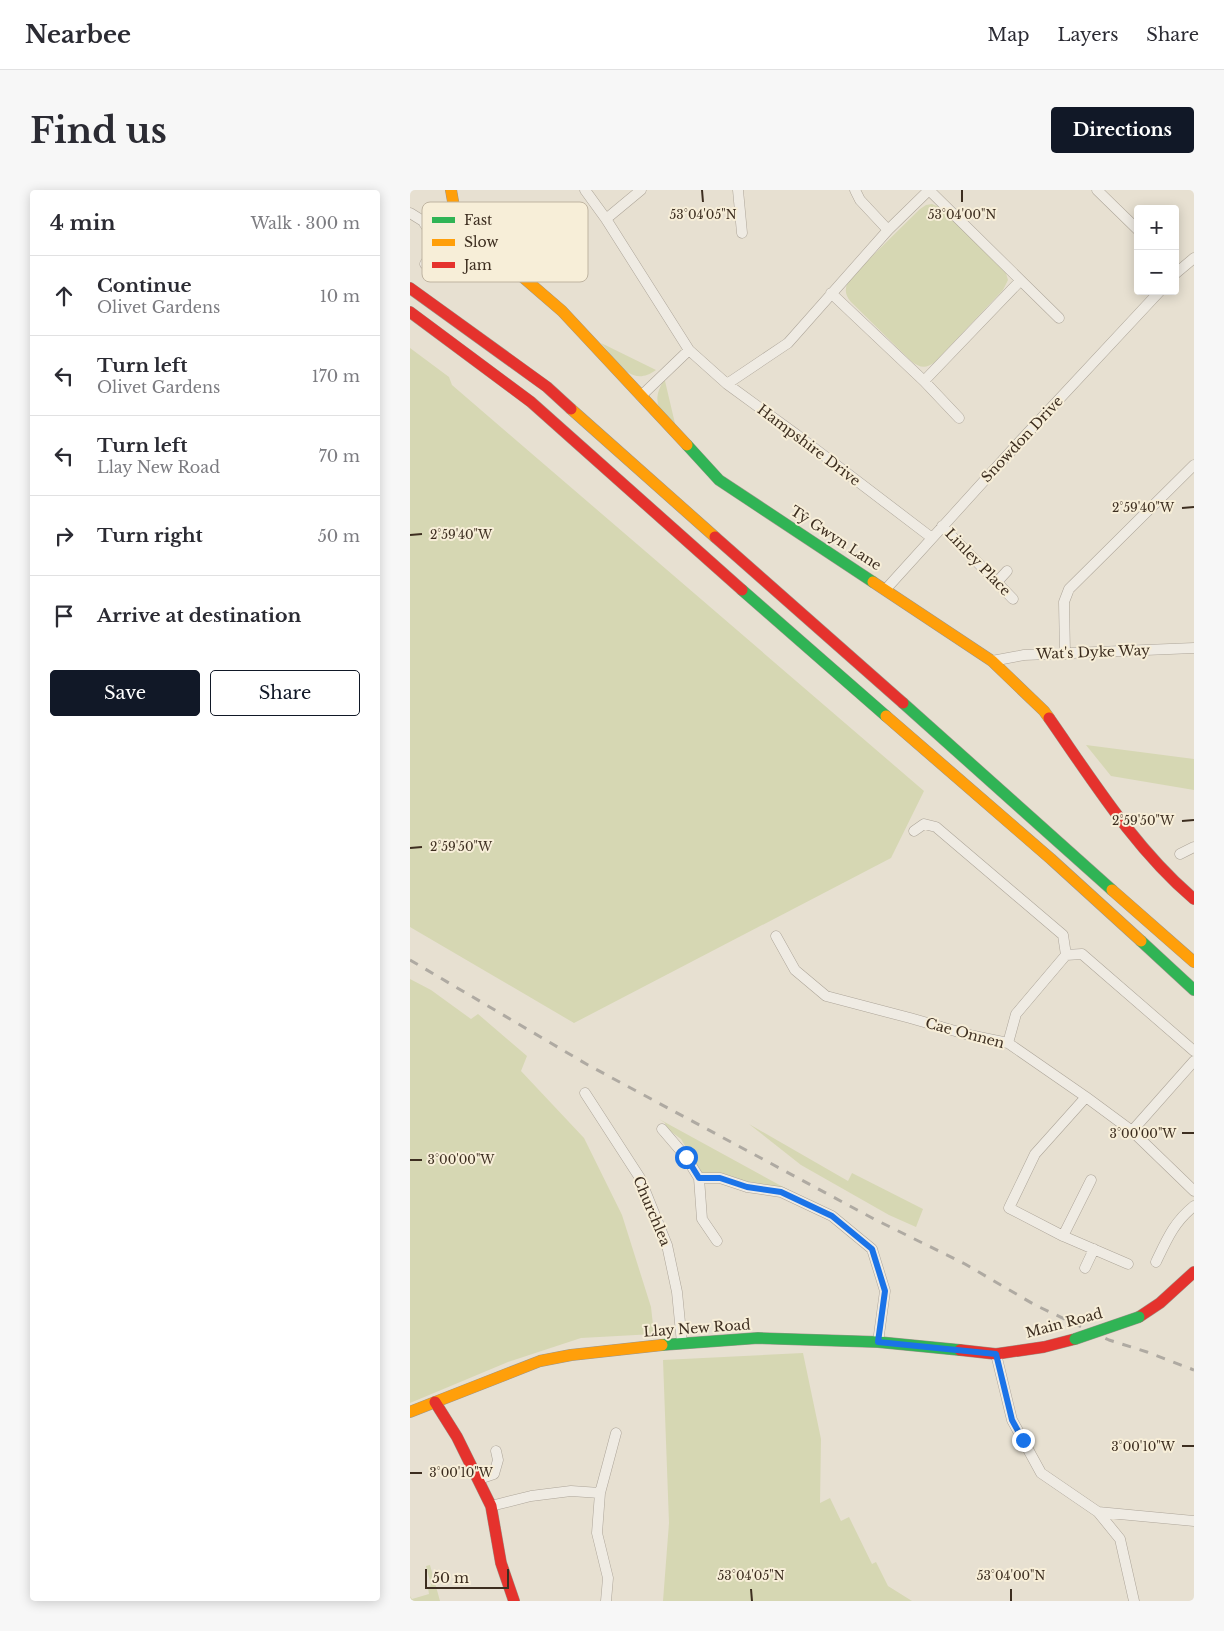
<!DOCTYPE html>
<html lang="en">
<head>
<meta charset="utf-8">
<style>
  :root { --surface:#fff; --page:#f7f7f7; --text:#2b2b33; --muted:#7c7c81; --line:#e1e1e2; --accent:#111827 }
  body { margin:0; font-family:"Libre Baskerville",serif; background:var(--page); color:var(--text) }
  .controls { position:absolute; right:15px; top:15px; display:grid; overflow:hidden; border-radius:5px; box-shadow:0 2px 12px #0003 }
  .controls button { width:45px; height:45px; display:grid; place-items:center; padding:0; border:0; border-bottom:1px solid var(--line); background:var(--surface); color:var(--text); font:25px sans-serif }
  .scale { position:absolute; left:15px; bottom:12px; width:84px; box-sizing:border-box; padding-left:5px; border:2px solid #3d2e20; border-top:0; font-size:14px; line-height:18px; white-space:nowrap; color:#3d2e20; -webkit-text-stroke:4px #f7eed8; paint-order:stroke }
  .stop { position:absolute; width:15px; height:15px; margin:-11px; border:4px solid #1a73e8; border-radius:50%; background:#fff }
  .stop.end { background:#1a73e8; border-color:#fff; box-shadow:0 1px 5px #0008 }
  .list { margin:0; padding:0; list-style:none }
  h2 { display:flex; justify-content:space-between; align-items:center; height:65px; margin:0; padding:0 20px; font-size:21px }
  h2 small { font-size:16px; font-weight:400; color:var(--muted) }
  .list li { display:grid; grid-template-columns:32px 1fr auto; gap:15px; align-items:center; box-sizing:border-box; height:80px; padding:0 20px; border-top:1px solid var(--line) }
  .list b { display:block; font-size:19px; white-space:nowrap }
  .list p { margin:0; font-size:16px; white-space:nowrap; color:var(--muted) }
  .list em { font-size:16px; font-style:normal; color:var(--muted) }
  .actions { display:flex; gap:10px; padding:15px 20px }
  .actions a { flex:1; padding:11px 0; border:1px solid var(--accent); border-radius:5px; text-align:center; font-size:18px; color:var(--accent) }
  .actions .main { background:var(--accent); color:#fff }
  .icon { flex:none; width:28px; height:28px; fill:none; stroke:currentColor; stroke-width:2; stroke-linecap:round; stroke-linejoin:round }
  .map { position:relative; flex:none; width:784px; height:1411px; overflow:hidden; border-radius:5px }
  header { display:flex; align-items:center; gap:30px; box-sizing:border-box; height:70px; padding:0 25px; background:var(--surface); border-bottom:1px solid var(--line) }
  header strong { font-size:24px }
  nav { display:flex; gap:28px; margin-inline-start:auto; font-size:18px }
  .intro { display:flex; align-items:center; justify-content:space-between; box-sizing:border-box; height:120px; padding:0 30px }
  h1 { margin:0; font-size:35px }
  .button { padding:12px 22px; border-radius:5px; background:var(--accent); color:#fff; font-size:18px; font-weight:700 }
  main { display:flex; gap:30px; padding:0 30px }
  aside { flex:1; background:var(--surface); border-radius:5px; box-shadow:0 2px 12px #0003 }
  .map>svg:first-child { display:block }
  .green { fill:#d6d7b3 }
  .lines { fill:none; stroke-linecap:round; stroke-linejoin:round }
  .street-casing { stroke:#ada599; stroke-width:11 }
  .fast-casing { stroke:#9c958a; stroke-width:12 }
  .slow-casing { stroke:#9c958a; stroke-width:12 }
  .jam-casing { stroke:#9c958a; stroke-width:12 }
  .street { stroke:#efebe3; stroke-width:10 }
  .fast { stroke:#30b455; stroke-width:11 }
  .slow { stroke:#ff9f0a; stroke-width:11 }
  .jam { stroke:#e5322d; stroke-width:11 }
  .rail { stroke:#afaaa2; stroke-width:3; stroke-dasharray:9 9; stroke-linecap:butt }
  .fast-bridge-casing { stroke:#9c958a; stroke-width:12; stroke-linecap:butt }
  .fast-bridge { stroke:#30b455; stroke-width:11 }
  .route { stroke:#1a73e8; stroke-width:6 }
  .ticks { fill:none; stroke:#3d2e20; stroke-width:2 }
  .labels { text-anchor:middle; stroke-width:4; stroke-linejoin:round; paint-order:stroke }
  .street-label { font-size:14px; fill:#3d2e20; stroke:#f7eed8 }
  .key { fill:#f7eed8; stroke:#bfb4a1; stroke-width:1 }
  .key-label { font-size:14px; fill:#3d2e20 }
  .ticks-label { font-size:12px; text-anchor:middle; fill:#3d2e20; stroke:#f7eed8; stroke-width:4; stroke-linejoin:round; paint-order:stroke }
</style>
</head>
<body>
<header>
<strong>Nearbee</strong>
<nav><a>Map</a><a>Layers</a><a>Share</a></nav>
</header>
<div class="intro"><h1>Find us</h1><a class="button">Directions</a></div>
<main>
<aside>
<h2>4 min<small>Walk · 300 m</small></h2>
<ul class="list">
<li><svg class="icon" aria-label="ahead" viewBox="0 0 24 24"><path d="M12 20V5M6 11l6-6 6 6"/></svg><div><b>Continue</b><p>Olivet Gardens</p></div><em>10 m</em></li>
<li><svg class="icon" aria-label="left" viewBox="0 0 24 24"><path d="M17 20v-9H6M10 6l-5 5 5 5"/></svg><div><b>Turn left</b><p>Olivet Gardens</p></div><em>170 m</em></li>
<li><svg class="icon" aria-label="left" viewBox="0 0 24 24"><path d="M17 20v-9H6M10 6l-5 5 5 5"/></svg><div><b>Turn left</b><p>Llay New Road</p></div><em>70 m</em></li>
<li><svg class="icon" aria-label="right" viewBox="0 0 24 24"><path d="M7 20v-9h11M14 6l5 5-5 5"/></svg><div><b>Turn right</b></div><em>50 m</em></li>
<li><svg class="icon" aria-label="arrive" viewBox="0 0 24 24"><path d="M6 21V4h12l-3 4 3 4H6"/></svg><div><b>Arrive at destination</b></div></li>
</ul>
<div class="actions"><a class="main">Save</a><a>Share</a></div>
</aside>
<div class="map">
<svg width="784" height="1411" viewBox="0 0 784 1411">
  <rect width="100%" height="100%" fill="#e7e0d1"/>
  <path class="green" d="M522,14L529,17L595,80L598,90L593,100L525,172C516,179 510,178 501,171L441,112C433,103 435,95 442,86L510,19L516,15Z
    M191,153L246,180C220,199 207,170 191,153Z
    M0,158L39,187L42,195L514,601L481,668L164,833L0,737Z
    M254,190L255,191L267,242C252,223 239,214 254,190Z
    M676,555L784,569V600L701,586Z
    M0,789L21,800L61,829L68,824L117,866L111,881L174,948L212,1025L241,1117L244,1144L171,1148L98,1172L0,1213Z
    M249,929L386,1004L291,983L271,949L256,938L255,933Z
    M339,934L438,991L442,983L513,1019L506,1037L479,1025L391,975Z
    M393,1163L411,1249L410,1313L420,1308L431,1331L439,1327L462,1374L466,1372L478,1396L502,1411H253L259,1333L253,1170Z
    M20,1375L30,1411H0V1406L2,1409L19,1404L18,1398L21,1395L16,1376Z"/>
  <g class="lines">
    <g class="street-casing">
      <path id="street" d="M175,0L196,29L279,160L317,194L387,245L522,348
        M328,0L332,43
        M445,0L450,10L478,40
        M519,0L649,128
        M687,0L728,40
        M0,23L13,31L44,17
        M196,29L231,0
        M13,31C26,52 29,52 15,74
        M765,84L784,68
        M421,103L514,191L549,228
        M514,191L610,91
        M317,194L378,153L478,40L519,0
        M231,206L279,160
        M532,336L603,409
        M587,392L597,381
        M476,399L612,249L750,101
        M655,464L654,412L659,399L784,275
        M582,471L614,465L784,458
        M504,641L514,634L526,637L653,745L656,765
        M770,664L784,657
        M366,746L385,780L416,806L500,828L559,845L598,853L676,907L722,941L784,1001
        M598,853L606,824L656,765L672,764L784,861
        M175,903L230,988L257,1055L267,1102L272,1153
        M676,907L625,964L599,1018L653,1046L718,1074
        M252,939L276,967L289,988H310L337,997L371,1002L422,1026L462,1059L475,1101L468,1152
        M722,941L784,871
        M289,988L292,1029L307,1051
        M653,1046L681,990
        M746,1072C757,1049 764,1032 784,1016
        M675,1078L684,1059
        M586,1164L602,1230L631,1283L688,1322L710,1349L724,1411
        M69,1289L84,1284L88,1270L86,1261
        M81,1316L121,1306L161,1301L190,1303
        M688,1322L784,1331
        M196,1411L198,1388L187,1343L190,1303L206,1243"/>
    </g>
    <g class="fast-casing">
      <path id="fast" d="M277,255L309,290L463,392
        M332,400L476,526
        M493,513L702,700
        M731,751L784,800
        M252,1155L348,1148L468,1152L550,1160"/>
    </g>
    <g class="slow-casing">
      <path id="slow" d="M41,0L44,17L56,38L152,121L277,255
        M161,219L305,347
        M463,392L582,471L634,521L639,528
        M476,526L641,669L731,751
        M702,700L784,772
        M0,1222L130,1171L161,1165L252,1155"/>
    </g>
    <g class="jam-casing">
      <path id="jam" d="M0,98L137,197L161,219
        M0,122L121,212L332,400
        M305,347L493,513
        M639,528C683,591 725,659 784,709
        M729,1127L750,1113L784,1082
        M550,1160L586,1164L634,1157L665,1149
        M25,1212L47,1247L81,1316L91,1373L104,1411"/>
    </g>
    <use href="#street" class="street"/>
    <use href="#fast" class="fast"/>
    <use href="#slow" class="slow"/>
    <use href="#jam" class="jam"/>
    <path class="rail" d="M0,770L178,875L464,1029L555,1074L625,1115L699,1150L737,1162L784,1180"/>
    <g class="fast-bridge-casing">
      <path id="fast-bridge" d="M665,1149L729,1127"/>
    </g>
    <use href="#fast-bridge" class="fast-bridge"/>
  </g>
  <g class="lines">
    <path class="route" d="M276,967L289,988H310L337,997L371,1002L422,1026L462,1059L475,1101L468,1152L586,1164L602,1230L613,1250"/>
  </g>
  <path class="ticks" d="M292,0L293,12M552,0V12M772,318L784,317M0,345L12,344M772,631L784,630M0,658L12,657M772,943H784M0,970H12M772,1256H784M0,1283H12M341,1399L342,1411M601,1399V1411"/>
  <g class="labels">
    <g class="street-label">
      <text transform="translate(612 249) rotate(-47)" y="5">Snowdon Drive</text>
      <text transform="translate(399 255) rotate(37)" y="5">Hampshire Drive</text>
      <text transform="translate(426 348) rotate(33)" y="5">Tŷ Gwyn Lane</text>
      <text transform="translate(568 372) rotate(46)" y="5">Linley Place</text>
      <text transform="translate(683 462) rotate(-2)" y="5">Wat's Dyke Way</text>
      <text transform="translate(555 843) rotate(15)" y="5">Cae Onnen</text>
      <text transform="translate(242 1021) rotate(67)" y="5">Churchlea</text>
      <text transform="translate(654 1133) rotate(-15)" y="5">Main Road</text>
      <text transform="translate(287 1138) rotate(-4)" y="5">Llay New Road</text>
    </g>
  </g>
  <rect x="12" y="12" width="166" height="80" rx="8" class="key"/>
  <rect x="22" y="27" width="23" height="6" fill="#30b455"/>
  <rect x="22" y="49" width="23" height="7" fill="#ff9f0a"/>
  <rect x="22" y="72" width="23" height="6" fill="#e5322d"/>
  <g class="key-label">
    <text x="54" y="35">Fast</text>
    <text x="54" y="57">Slow</text>
    <text x="54" y="80">Jam</text>
  </g>
  <g class="ticks-label">
    <text x="293" y="29">53°04'05"N</text>
    <text x="552" y="29">53°04'00"N</text>
    <text x="733" y="322">2°59'40"W</text>
    <text x="51" y="349">2°59'40"W</text>
    <text x="733" y="635">2°59'50"W</text>
    <text x="51" y="661">2°59'50"W</text>
    <text x="733" y="948">3°00'00"W</text>
    <text x="51" y="974">3°00'00"W</text>
    <text x="733" y="1261">3°00'10"W</text>
    <text x="51" y="1287">3°00'10"W</text>
    <text x="341" y="1390">53°04'05"N</text>
    <text x="601" y="1390">53°04'00"N</text>
  </g>
</svg>
<div class="controls">
<button>+</button>
<button>−</button>
</div>
<div class="scale">50 m</div>
<div class="stop" style="left:276px;top:967px"></div>
<div class="stop end" style="left:613px;top:1250px"></div>
</div>
</main>
</body>
</html>
